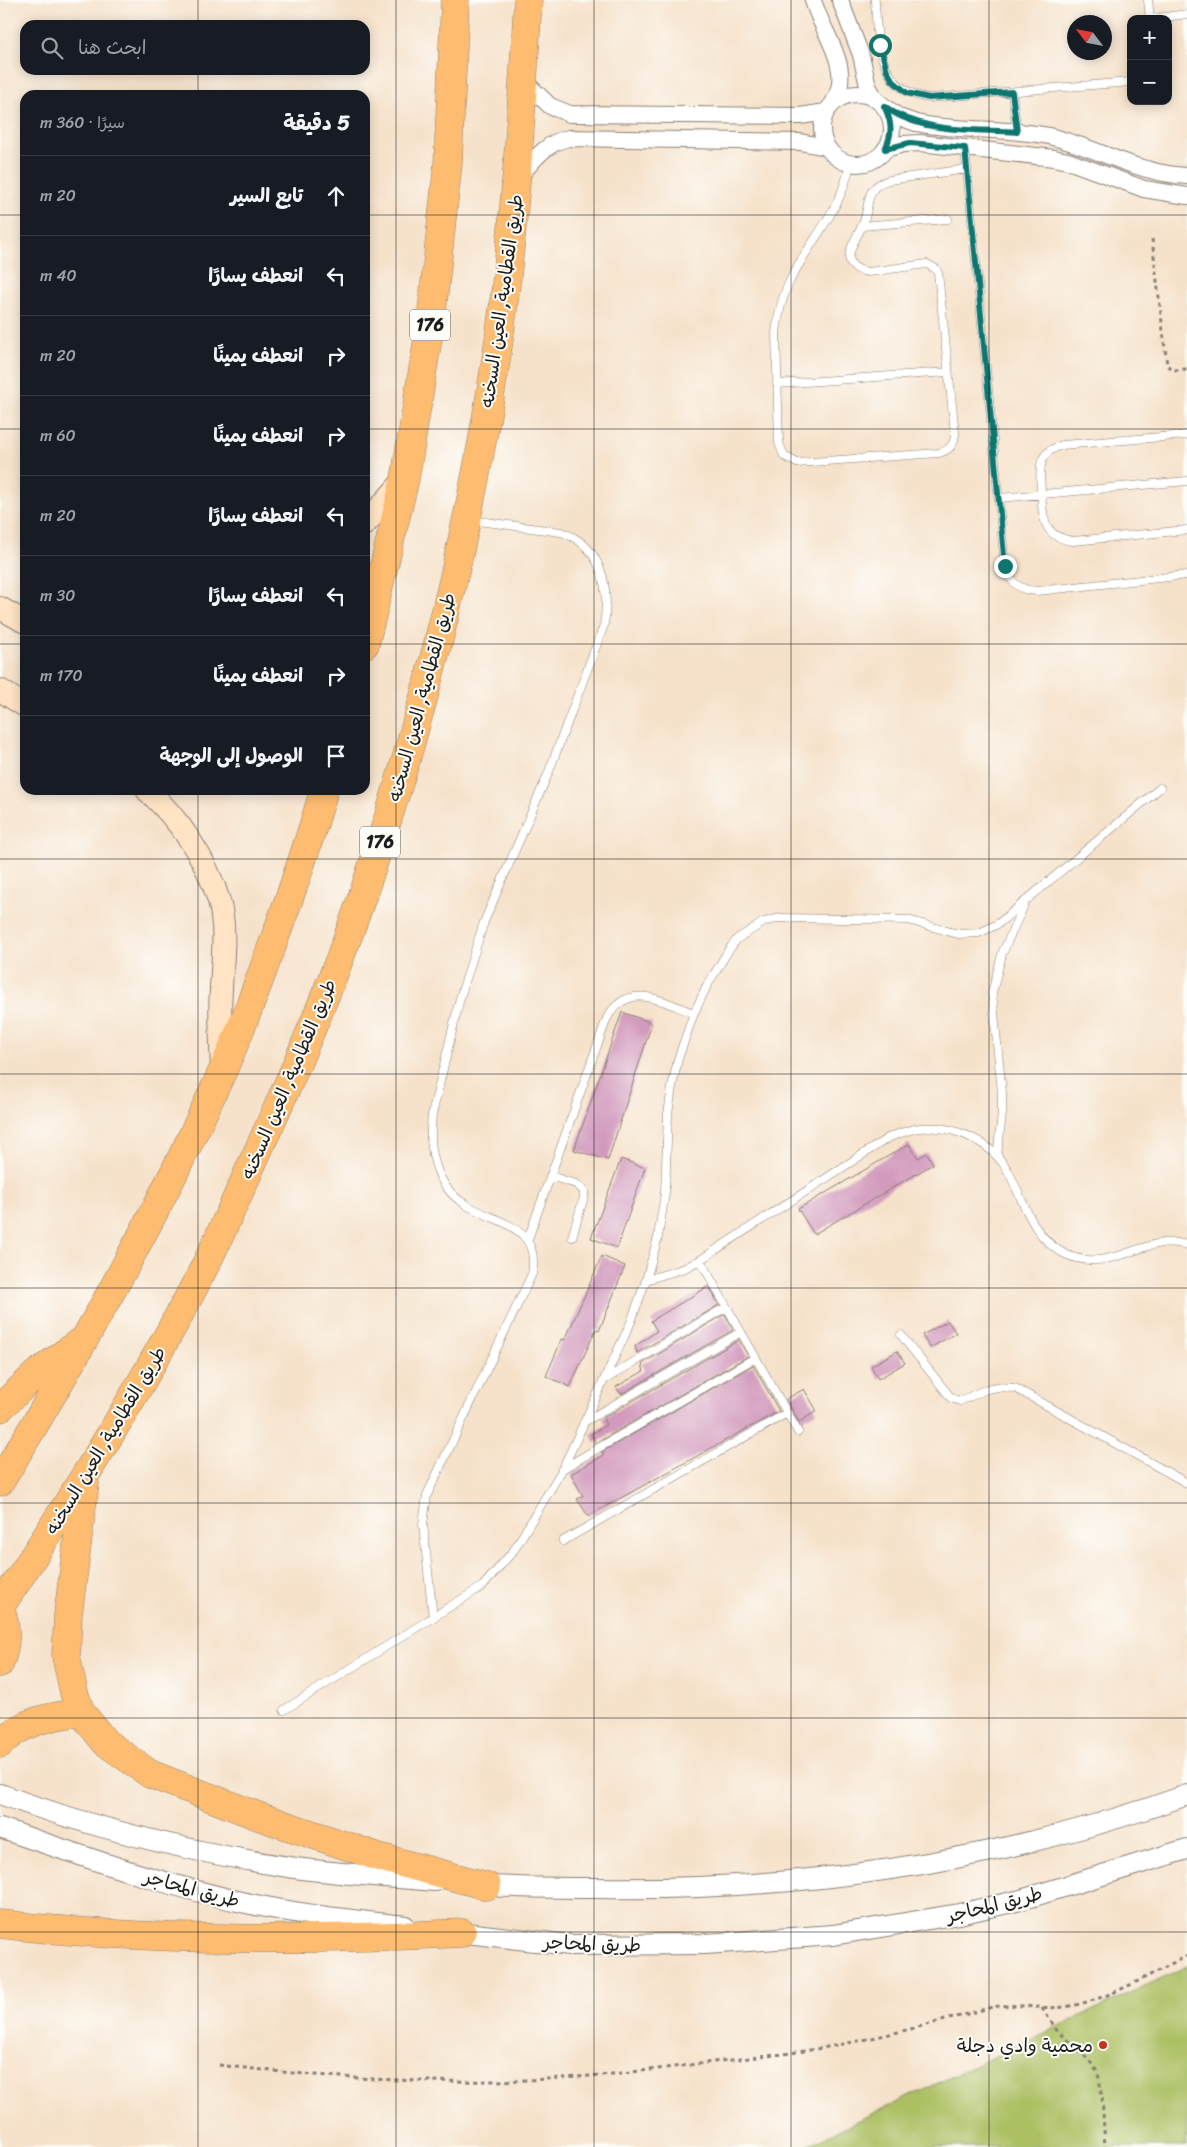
<!DOCTYPE html>
<html lang="ar">
<head>
<meta charset="utf-8">
<style>
  :root { --surface:#171b24; --page:#20242c; --text:#f1f3f6; --muted:#9ea1a6; --line:#363941 }
  body { margin:0; font-family:Sriracha,"Playpen Sans Arabic",sans-serif; background:var(--page); color:var(--text); direction:rtl }
  .controls { position:absolute; right:15px; top:15px; display:grid; overflow:hidden; border-radius:10px; box-shadow:0 2px 12px #0003 }
  .controls button { width:45px; height:45px; display:grid; place-items:center; padding:0; border:0; border-bottom:1px solid var(--line); background:var(--surface); color:var(--text); font:25px sans-serif }
  .compass { position:absolute; left:1067px; top:15px; width:45px; height:45px; border-radius:50%; background:var(--surface); box-shadow:0 2px 12px #0003; rotate:302deg }
  .stop { position:absolute; width:15px; height:15px; margin:-11px; border:4px solid #0f766e; border-radius:50%; background:#fff }
  .stop.end { background:#0f766e; border-color:#fff; box-shadow:0 1px 5px #0008 }
  .list { margin:0; padding:0; list-style:none }
  h2 { display:flex; justify-content:space-between; align-items:center; height:65px; margin:0; padding:0 20px; font-size:21px }
  h2 small { font-size:16px; font-weight:400; color:var(--muted) }
  .list li { display:grid; grid-template-columns:32px 1fr auto; gap:15px; align-items:center; box-sizing:border-box; height:80px; padding:0 20px; border-top:1px solid var(--line) }
  .list b { display:block; font-size:19px; white-space:nowrap }
  .list em { font-size:16px; font-style:normal; color:var(--muted) }
  .icon { flex:none; width:28px; height:28px; fill:none; stroke:currentColor; stroke-width:2; stroke-linecap:round; stroke-linejoin:round }
  .map { position:relative; flex:none; width:1187px; height:2147px; overflow:hidden; direction:ltr }
  .search { position:absolute; background:var(--surface); box-shadow:0 2px 12px #0003; left:20px; top:20px; width:350px; height:55px; display:flex; align-items:center; gap:12px; box-sizing:border-box; padding:0 18px; border-radius:15px; color:var(--muted); font-size:19px }
  .panel { position:absolute; background:var(--surface); box-shadow:0 2px 12px #0003; left:20px; top:90px; width:350px; height:705px; border-radius:15px; direction:rtl }
  .map>svg:first-child { display:block }
  .green { fill:#acc064; stroke:#646e40 }
  .building { fill:#d29abd }
  .lines { fill:none; stroke-linecap:round; stroke-linejoin:round }
  .service-casing { stroke:#897f74; stroke-width:9 }
  .minor-casing { stroke:#897f74; stroke-width:18 }
  .tertiary-casing { stroke:#897f74; stroke-width:22 }
  .secondary-casing { stroke:#897f74; stroke-width:24 }
  .motorway-casing { stroke:#897f74; stroke-width:29 }
  .path { stroke:#897f74; stroke-width:3; stroke-dasharray:4 4; stroke-linecap:butt }
  .service { stroke:#fff; stroke-width:8 }
  .minor { stroke:#fff; stroke-width:16 }
  .tertiary { stroke:#fff; stroke-width:20 }
  .secondary { stroke:#fee4c5; stroke-width:22 }
  .motorway { stroke:#fdbc6f; stroke-width:28 }
  .route { stroke:#0f766e; stroke-width:6 }
  .grid { fill:none; stroke:#1c1c1c; stroke-width:1; stroke-opacity:0.55 }
  .poi-dot { fill:#c8321e; stroke:#fdfcf7; stroke-width:2 }
  .labels { text-anchor:middle; stroke-width:4; stroke-linejoin:round; paint-order:stroke }
  .shield { fill:#fdfcf7; stroke:#605f5e; stroke-width:1 }
  .shield-label { font-size:18px; font-weight:bold; fill:#1c1c1c }
  .street-label { font-size:19px; fill:#1c1c1c; stroke:#fdfcf7 }
  .poi-label { font-size:19px; fill:#1c1c1c; stroke:#fdfcf7; text-anchor:end }
</style>
</head>
<body>
<div class="map">
<svg width="1187" height="2147" viewBox="0 0 1187 2147">
  <rect width="100%" height="100%" fill="#fdfcf7"/>
  <filter id="ink" filterUnits="userSpaceOnUse"><feTurbulence type="fractalNoise" baseFrequency=".02" numOctaves="2"/><feDisplacementMap in="SourceGraphic" scale="10" xChannelSelector="R" yChannelSelector="G"/><feConvolveMatrix kernelMatrix="1 2 1 2 8 2 1 2 1" color-interpolation-filters="sRGB"/></filter>
  <filter id="wash" filterUnits="userSpaceOnUse"><feTurbulence type="fractalNoise" baseFrequency=".0096" numOctaves="4" result="noise"/><feDisplacementMap in="SourceGraphic" scale="20" xChannelSelector="R" yChannelSelector="G"/><feGaussianBlur stdDeviation="1.12" result="paint"/><feColorMatrix in="noise" values="0 0 0 0 0 0 0 0 0 0 0 0 0 0 0 0 0 1.4 0 .05"/><feComposite in="paint" operator="in"/></filter>
  <g filter="url(#wash)">
    <rect width="100%" height="100%" fill="#f6e2cb"/>
    <path class="green" d="M1187,1966V2147H804L853,2123Z"/>
    <g id="blocks">
      <path class="building" d="M622,1012L652,1023L608,1160L574,1150Z
        M909,1144L918,1158L927,1153L933,1164L814,1234L798,1209Z
        M621,1159L645,1168L617,1248L591,1238Z
        M602,1256L625,1266L599,1331L596,1329L570,1387L546,1376L562,1339L565,1340Z
        M709,1286L719,1305L637,1353L635,1346L657,1331L651,1321Z
        M725,1314L733,1330L621,1394L616,1387L644,1371L642,1364Z
        M948,1321L956,1333L930,1348L922,1335Z
        M739,1340L748,1356L596,1443L591,1434L606,1425L603,1418Z
        M897,1351L905,1363L878,1379L871,1366Z
        M753,1365L779,1411L588,1516L577,1499L583,1496L571,1474L604,1455L602,1452Z
        M804,1389L817,1411L799,1422L786,1399Z"/>
    </g>
  </g>
  <g filter="url(#ink)">
    <use href="#blocks" fill-opacity="0" stroke="#897f74" stroke-width="1"/>
    <g class="lines">
      <g class="service-casing">
        <path id="service" d="M875,0C877,42 878,91 929,98L1131,82
          M1148,0L1150,19L1187,14
          M1012,92L1017,133
          M965,148L1005,566C1010,583 1019,590 1037,591L1187,575
          M850,163C842,212 808,241 788,285C781,300 778,316 776,333L779,443L784,456L797,463L939,453C950,450 955,444 955,433L938,273L936,269L927,264L868,272C834,266 855,242 863,224C871,205 863,187 889,180L967,169
          M861,226L948,219
          M777,384L948,372
          M1187,435L1062,445C1036,453 1040,469 1041,492C1043,517 1042,537 1073,541L1187,530
          M999,498L1187,481
          M997,1156L1002,1114V1093L992,993L1002,954L1024,905
          M550,1176L576,1184L584,1191V1197L572,1237
          M528,1239L607,1018C629,980 662,1002 694,1013
          M700,1260L798,1432
          M646,1280L685,1268L700,1260L888,1138C898,1134 909,1129 920,1128C954,1125 991,1141 1008,1171C1024,1201 1032,1238 1065,1254C1113,1276 1144,1232 1187,1245
          M901,1335L951,1398L960,1401L987,1389L996,1387L1015,1388L1187,1483
          M604,1380L726,1307
          M584,1422L741,1332
          M562,1469L755,1358
          M563,1541L787,1413
          M433,1618L423,1524L427,1495L532,1274C541,1225 497,1224 465,1204C434,1186 428,1146 432,1115L460,998L484,922L548,774L604,625C610,587 602,545 561,532L471,520
          M284,1710L483,1586L514,1550L562,1470L631,1322L646,1280L658,1237L665,1193L668,1114L672,1087L678,1059L694,1013L707,986L728,951L737,939L764,922L779,918L908,920L958,934L979,933L998,924L1160,788"/>
      </g>
      <g class="minor-casing">
        <path id="minor" d="M813,0C822,34 855,68 833,103
          M840,0L861,55L868,86L875,99
          M523,80L550,106L570,114L800,116L826,112
          M822 129a35 35 0 1 1 70 0a35 35 0 1 1-70 0Z
          M884,106L899,117L916,123C959,132 1005,127 1049,136C1096,147 1138,174 1187,176
          M885,149L903,144L920,143L1054,158L1068,161L1144,189L1187,196
          M518,178C533,161 546,142 569,138L800,142L826,147"/>
      </g>
      <g class="tertiary-casing">
        <path id="tertiary" d="M0,1794C95,1829 195,1853 295,1868C342,1874 388,1877 435,1881
          M0,1828C83,1856 165,1886 251,1904C302,1915 353,1920 405,1926
          M474,1885C514,1888 555,1888 595,1888C796,1891 998,1863 1187,1795
          M449,1931L570,1945L705,1944L833,1935L959,1914L1021,1900L1187,1849"/>
      </g>
      <g class="secondary-casing">
        <path id="secondary" d="M365,524L405,479
          M0,608L25,622
          M0,690L25,706
          M147,790C179,819 207,860 219,901C227,930 222,960 221,989C219,1015 221,1042 222,1069"/>
      </g>
      <g class="motorway-casing">
        <path id="motorway" d="M365,644L405,479L431,320L448,163L455,0
          M0,1408L35,1375L77,1344
          M0,1482C81,1349 158,1214 222,1072C240,1034 254,994 269,954C289,900 308,846 324,790
          M85,1483L68,1615L66,1656L74,1693L81,1712L105,1742L150,1774L258,1816L379,1857L487,1886
          M0,1607C75,1495 147,1380 208,1260C223,1229 237,1197 251,1166C291,1080 329,992 360,903C421,727 467,545 496,360C514,241 521,120 528,0
          M0,1607C7,1627 7,1643 0,1663
          M0,1744C21,1721 52,1716 81,1712
          M0,1924C154,1942 308,1941 462,1933"/>
      </g>
      <path class="path" d="M1152,239L1167,365L1174,370L1187,369
        M1042,2008L1058,2032L1089,2060L1098,2073L1102,2095L1105,2147
        M219,2065C310,2076 400,2083 491,2081C566,2080 639,2072 713,2062C748,2058 782,2055 816,2049C874,2039 929,2025 985,2009C1011,2001 1037,2010 1064,2007C1107,2001 1148,1975 1187,1956"/>
      <use href="#service" class="service"/>
      <use href="#minor" class="minor"/>
      <use href="#tertiary" class="tertiary"/>
      <use href="#secondary" class="secondary"/>
      <use href="#motorway" class="motorway"/>
    </g>
  </g>
  <g class="lines" filter="url(#ink)">
    <path class="route" d="M880,45L887,71L893,81L907,93L929,98L1012,92L1017,132C973,129 921,134 884,106C892,122 893,133 885,149L910,143L965,148L1005,566"/>
  </g>
  <path class="grid" d="M198,0V25M396,0V2147M594,0V2147M791,0V2147M989,0V2147M198,70V95M0,215H25M365,215H1187M0,429H25M365,429H1187M0,644H25M365,644H1187M198,790V2147M0,859H1187M0,1074H1187M0,1288H1187M0,1503H1187M0,1718H1187M0,1932H1187"/>
  <circle class="poi-dot" cx="1103" cy="2045" r="5"/>
  <g class="labels">
    <g class="shield">
      <rect x="410" y="309.5" width="40" height="31" rx="4"/>
      <rect x="360" y="826.5" width="40" height="31" rx="4"/>
    </g>
    <g class="shield-label">
      <text x="430" y="331">176</text>
      <text x="380" y="848">176</text>
    </g>
    <g class="street-label">
      <text transform="translate(501 301) rotate(-82)" y="7">طريق القطامية, العين السخنه</text>
      <text transform="translate(421 697) rotate(-75)" y="7">طريق القطامية, العين السخنه</text>
      <text transform="translate(288 1079) rotate(-67)" y="7">طريق القطامية, العين السخنه</text>
      <text transform="translate(105 1440) rotate(-59)" y="7">طريق القطامية, العين السخنه</text>
      <text transform="translate(192 1888) rotate(15)" y="7">طريق المحاجر</text>
      <text transform="translate(994 1904) rotate(-14)" y="7">طريق المحاجر</text>
      <text transform="translate(592 1943) rotate(2)" y="7">طريق المحاجر</text>
    </g>
    <g class="poi-label">
      <text x="1093" y="2052">محمية وادي دجلة</text>
    </g>
  </g>
</svg>
<div class="controls">
<button>+</button>
<button>−</button>
</div>
<svg class="compass" viewBox="-18 -18 36 36"><path d="M0-13l5 13h-10z" fill="#e53935"/><path d="M0 13l5-13h-10z" fill="#9ea1a6"/></svg>
<div class="stop" style="left:880px;top:45px"></div>
<div class="stop end" style="left:1005px;top:566px"></div>
<div class="search"><svg class="icon" aria-label="search" viewBox="0 0 24 24"><circle cx="10" cy="10" r="6"/><path d="M15 15l6 6"/></svg>ابحث هنا</div>
<section class="panel">
<h2>5 دقيقة<small>سيرًا · 360 m</small></h2>
<ul class="list">
<li><svg class="icon" aria-label="ahead" viewBox="0 0 24 24"><path d="M12 20V5M6 11l6-6 6 6"/></svg><div><b>تابع السير</b></div><em>20 m</em></li>
<li><svg class="icon" aria-label="left" viewBox="0 0 24 24"><path d="M17 20v-9H6M10 6l-5 5 5 5"/></svg><div><b>انعطف يسارًا</b></div><em>40 m</em></li>
<li><svg class="icon" aria-label="right" viewBox="0 0 24 24"><path d="M7 20v-9h11M14 6l5 5-5 5"/></svg><div><b>انعطف يمينًا</b></div><em>20 m</em></li>
<li><svg class="icon" aria-label="right" viewBox="0 0 24 24"><path d="M7 20v-9h11M14 6l5 5-5 5"/></svg><div><b>انعطف يمينًا</b></div><em>60 m</em></li>
<li><svg class="icon" aria-label="left" viewBox="0 0 24 24"><path d="M17 20v-9H6M10 6l-5 5 5 5"/></svg><div><b>انعطف يسارًا</b></div><em>20 m</em></li>
<li><svg class="icon" aria-label="left" viewBox="0 0 24 24"><path d="M17 20v-9H6M10 6l-5 5 5 5"/></svg><div><b>انعطف يسارًا</b></div><em>30 m</em></li>
<li><svg class="icon" aria-label="right" viewBox="0 0 24 24"><path d="M7 20v-9h11M14 6l5 5-5 5"/></svg><div><b>انعطف يمينًا</b></div><em>170 m</em></li>
<li><svg class="icon" aria-label="arrive" viewBox="0 0 24 24"><path d="M6 21V4h12l-3 4 3 4H6"/></svg><div><b>الوصول إلى الوجهة</b></div></li>
</ul>
</section>
</div>
</body>
</html>
